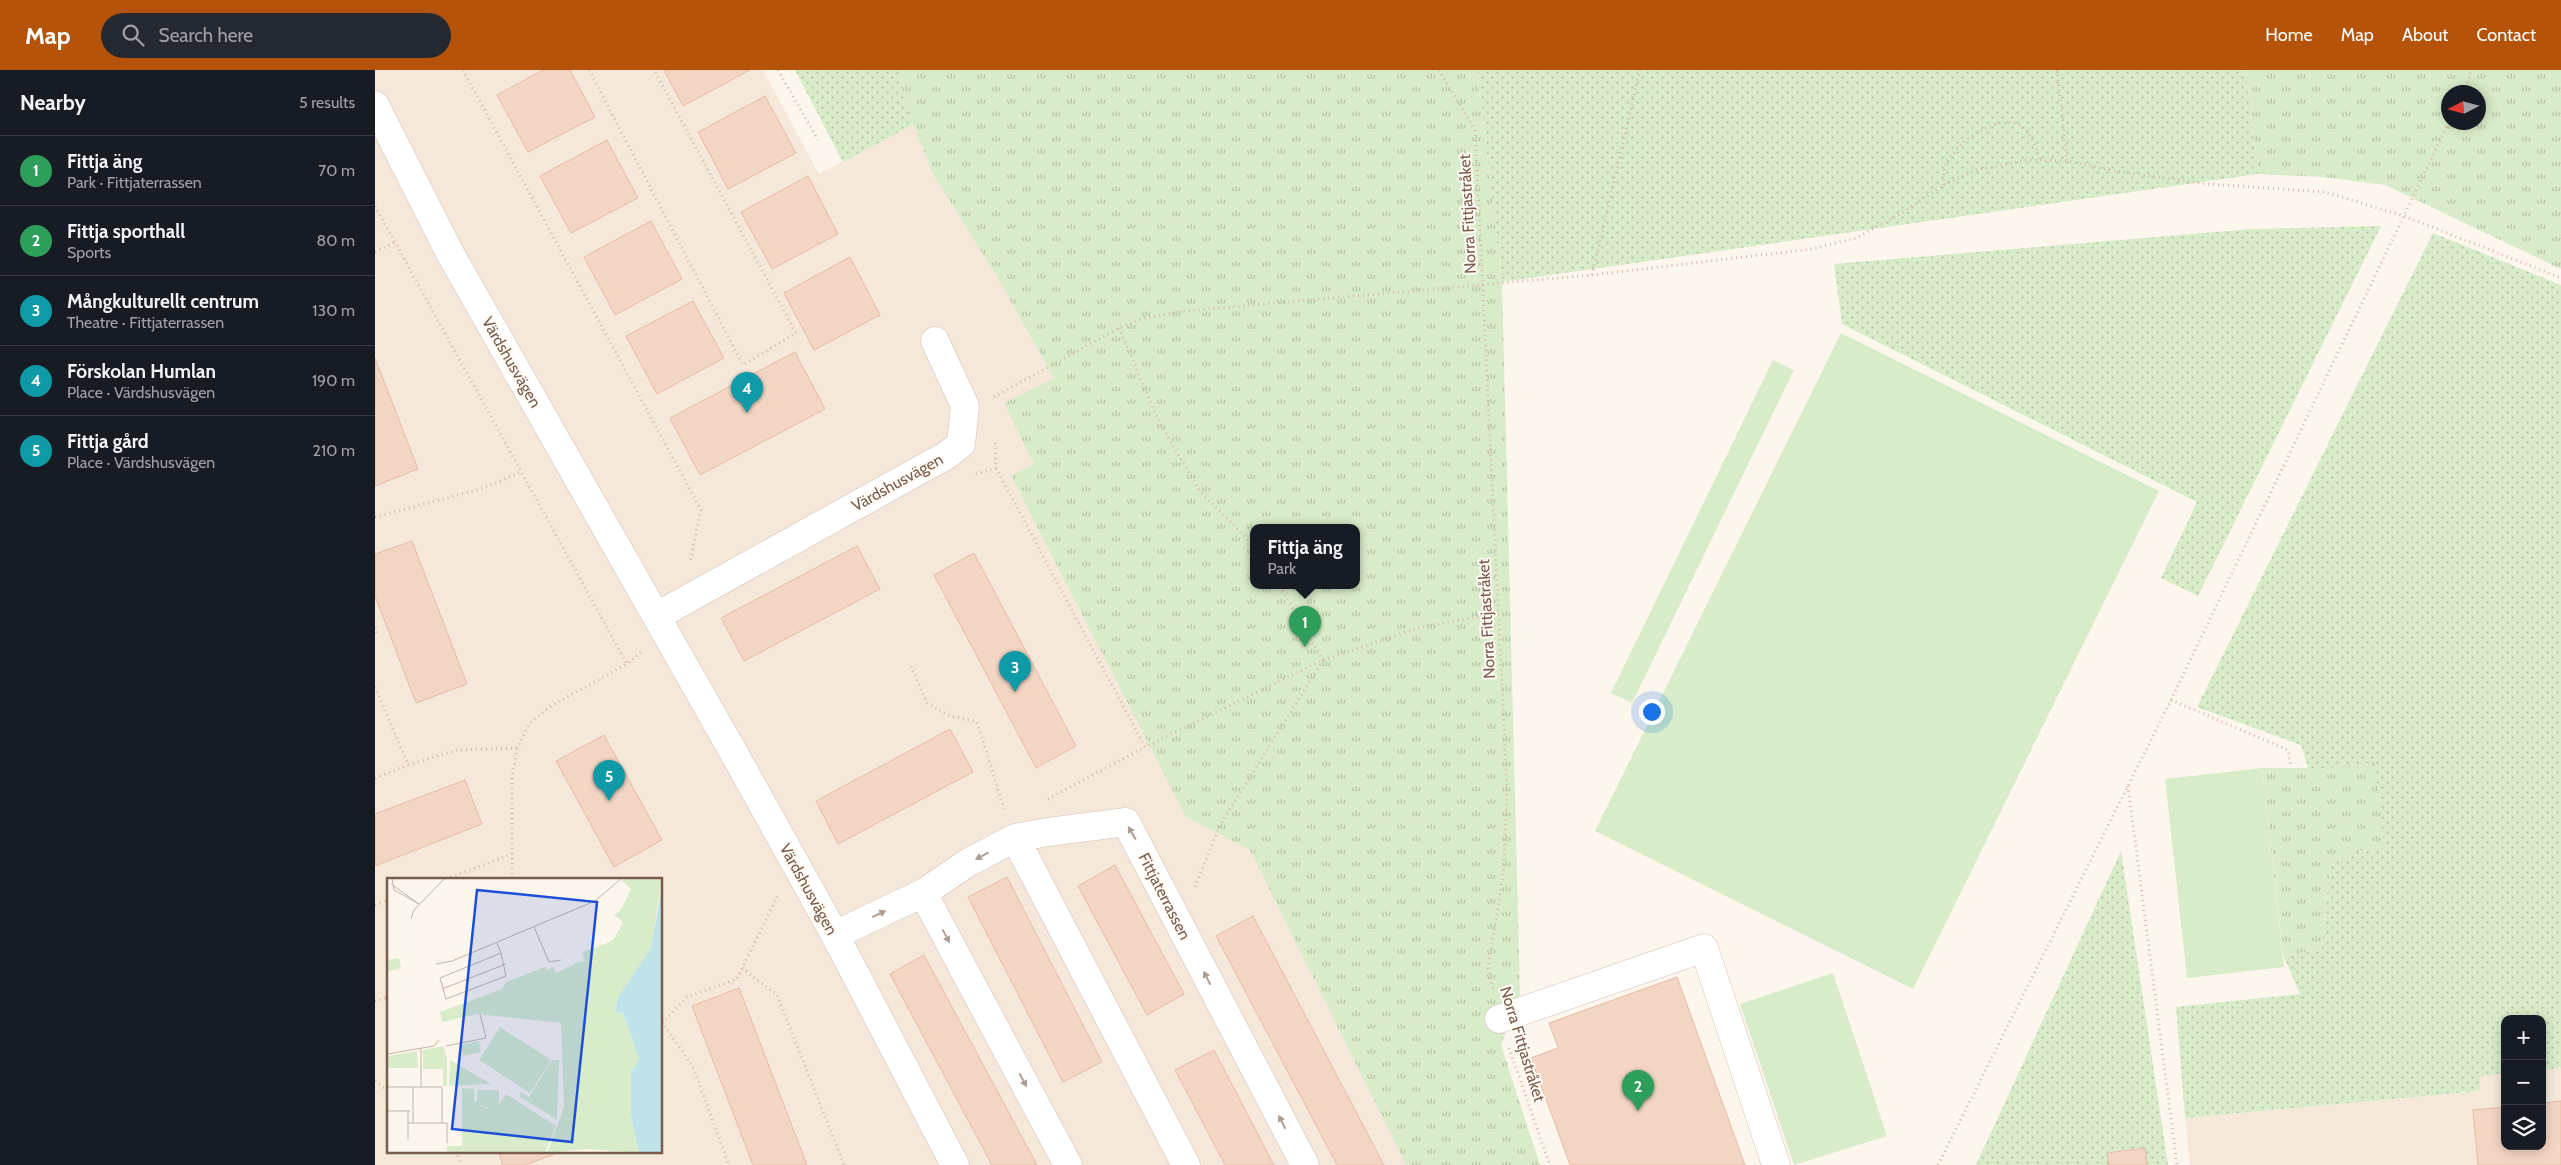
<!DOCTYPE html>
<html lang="en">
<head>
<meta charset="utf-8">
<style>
  :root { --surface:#171b24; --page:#242831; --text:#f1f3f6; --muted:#9ea1a6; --line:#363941; --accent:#b45309 }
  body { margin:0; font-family:Cabin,sans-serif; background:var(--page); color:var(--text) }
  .controls { position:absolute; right:15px; bottom:15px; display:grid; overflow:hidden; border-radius:10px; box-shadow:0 2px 12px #0003 }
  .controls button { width:45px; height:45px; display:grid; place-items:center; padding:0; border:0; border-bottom:1px solid var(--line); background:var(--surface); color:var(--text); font:25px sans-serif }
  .compass { position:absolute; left:2066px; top:15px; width:45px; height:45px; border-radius:50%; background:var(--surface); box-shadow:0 2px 12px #0003; rotate:264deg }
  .you { position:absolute; left:1276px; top:641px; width:18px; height:18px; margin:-12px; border:4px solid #fff; border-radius:50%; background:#1a73e8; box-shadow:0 0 0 8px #1a73e833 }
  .badge { display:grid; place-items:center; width:32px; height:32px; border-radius:50%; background:var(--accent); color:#fff; font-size:16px; font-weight:700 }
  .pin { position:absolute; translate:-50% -41px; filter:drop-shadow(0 1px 2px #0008) }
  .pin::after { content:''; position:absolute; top:26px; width:18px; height:15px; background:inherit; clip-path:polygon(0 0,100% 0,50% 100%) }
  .popup { position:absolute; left:875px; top:454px; width:110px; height:65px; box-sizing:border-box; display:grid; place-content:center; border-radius:10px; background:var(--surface); filter:drop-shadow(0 1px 4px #0005); font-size:16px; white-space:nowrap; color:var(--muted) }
  .popup b { font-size:19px; color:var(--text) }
  .popup::after { content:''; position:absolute; left:50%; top:100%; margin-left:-10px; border:10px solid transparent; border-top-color:var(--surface) }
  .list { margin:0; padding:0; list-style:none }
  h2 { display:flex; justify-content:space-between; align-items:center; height:65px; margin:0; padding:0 20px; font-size:21px }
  h2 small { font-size:16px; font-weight:400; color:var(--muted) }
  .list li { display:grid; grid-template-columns:32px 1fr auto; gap:15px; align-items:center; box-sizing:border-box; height:70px; padding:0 20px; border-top:1px solid var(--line) }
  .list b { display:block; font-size:19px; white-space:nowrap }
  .list p { margin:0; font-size:16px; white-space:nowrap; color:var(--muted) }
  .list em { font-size:16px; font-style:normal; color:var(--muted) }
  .icon { flex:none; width:28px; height:28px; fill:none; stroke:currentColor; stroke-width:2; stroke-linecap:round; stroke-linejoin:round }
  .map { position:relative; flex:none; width:2186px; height:1095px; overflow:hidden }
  header { display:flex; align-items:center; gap:30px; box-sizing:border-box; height:70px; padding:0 25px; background:var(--accent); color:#fff }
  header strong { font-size:24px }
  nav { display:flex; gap:28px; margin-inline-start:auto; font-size:18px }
  .search { width:350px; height:45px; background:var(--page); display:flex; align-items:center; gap:12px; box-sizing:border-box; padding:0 18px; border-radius:28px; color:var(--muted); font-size:19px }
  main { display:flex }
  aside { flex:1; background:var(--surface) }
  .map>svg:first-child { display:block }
  .residential { fill:#f5e8da; fill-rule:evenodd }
  .grass { fill:url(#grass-dots) }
  .park { fill:url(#park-tufts); fill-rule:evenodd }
  .pitch { fill:#d8ecc9 }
  .building { fill:#f3d5c3; stroke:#e6bba3 }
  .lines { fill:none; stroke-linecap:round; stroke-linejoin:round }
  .minor-casing { stroke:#d1beb0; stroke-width:29 }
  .path { stroke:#d9b8a5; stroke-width:3; stroke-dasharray:1 4; stroke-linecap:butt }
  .minor { stroke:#fff; stroke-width:28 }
  .oneway { fill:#af9d94 }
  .labels { text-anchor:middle; stroke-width:4; stroke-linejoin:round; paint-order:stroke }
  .street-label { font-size:16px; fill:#7a5c4d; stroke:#fffaf3 }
  .inset-road { fill:none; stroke:#c5b3a7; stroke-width:1 }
  .view { fill:#1d4ed8; fill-opacity:0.15; stroke:#1d4ed8; stroke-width:2.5 }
  .inset-edge { fill:none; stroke:#7a5c4d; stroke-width:2.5 }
</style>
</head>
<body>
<header>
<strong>Map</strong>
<div class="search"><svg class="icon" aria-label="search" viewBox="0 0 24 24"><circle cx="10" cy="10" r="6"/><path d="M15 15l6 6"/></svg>Search here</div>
<nav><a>Home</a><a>Map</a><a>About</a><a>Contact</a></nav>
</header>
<main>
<aside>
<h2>Nearby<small>5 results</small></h2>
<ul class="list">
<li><span class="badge" style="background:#2e9e5b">1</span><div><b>Fittja äng</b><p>Park · Fittjaterrassen</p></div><em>70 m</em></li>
<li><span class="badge" style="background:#2e9e5b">2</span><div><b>Fittja sporthall</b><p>Sports</p></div><em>80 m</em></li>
<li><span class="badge" style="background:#0f9aa8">3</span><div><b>Mångkulturellt centrum</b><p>Theatre · Fittjaterrassen</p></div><em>130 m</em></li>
<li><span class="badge" style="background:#0f9aa8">4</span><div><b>Förskolan Humlan</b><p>Place · Värdshusvägen</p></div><em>190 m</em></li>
<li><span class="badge" style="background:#0f9aa8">5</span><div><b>Fittja gård</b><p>Place · Värdshusvägen</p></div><em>210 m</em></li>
</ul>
</aside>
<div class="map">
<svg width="2186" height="1095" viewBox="0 0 2186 1095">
  <defs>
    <pattern id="grass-dots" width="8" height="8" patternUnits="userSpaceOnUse" patternTransform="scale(1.25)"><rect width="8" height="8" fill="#d8ecc9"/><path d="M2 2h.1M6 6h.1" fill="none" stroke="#b4c2a5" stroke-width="1.8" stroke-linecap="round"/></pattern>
    <pattern id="park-tufts" width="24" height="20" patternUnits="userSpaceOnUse" patternTransform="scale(1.25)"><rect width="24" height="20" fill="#d8ecc9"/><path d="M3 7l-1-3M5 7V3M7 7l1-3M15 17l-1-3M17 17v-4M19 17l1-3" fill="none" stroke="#b4c2a5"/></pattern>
  </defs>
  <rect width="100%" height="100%" fill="#fdf6ec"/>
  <path class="residential" d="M0,0H388L444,104L539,54L558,104L621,205L680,309L659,394L636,406L811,747L875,780L1031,1095H0ZM14,809H286V1081H14Z
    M2186,998V1095H1815L1810,1048L2105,1021L2104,1006L2130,1004V1076H2167V1000Z"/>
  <path class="grass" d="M420,0H525L529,30L539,54L468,92Z
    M1102,0H1871L1883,104L1127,212Z
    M2006,156L1823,526L1786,508L1822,432L1467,254L1459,194L1876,159Z
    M2058,163L2186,215V998L2167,1000V949H2130V1004L2105,1006V1021L1810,1048L1801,937L1925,924L1908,885L1946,880L1955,796L1979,781L1953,698H1933L1926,675L1822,637Z
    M1746,781L1793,1095H1601Z"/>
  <path class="park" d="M525,0H1102L1127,212L1145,924L1126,975L1165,1095H1031L875,780L811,747L636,406L659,394L629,333L679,308L621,205L558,104L529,30ZM879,458H981V516H879Z
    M1871,0H2186V199L2010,115L1948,107L1883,104ZM2074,22H2104V52H2074Z
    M2000,692L2009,778L1979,781L1955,796L1946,880L1908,885L1887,698H1953Z"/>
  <path class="pitch" d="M1466,263L1784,421L1538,919L1220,761Z
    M1398,290L1419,300L1257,633L1236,623Z
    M1887,698L1909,897L1812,908L1790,709Z
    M1458,903L1512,1066L1419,1095L1365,934Z"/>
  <path class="building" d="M168,0H195L220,47L153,82L122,25Z
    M289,0H375L308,36Z
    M390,26L421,83L353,119L323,62Z
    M232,70L263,128L196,163L165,106Z
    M433,106L463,164L397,199L366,142Z
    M276,151L307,209L240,245L209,187Z
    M475,187L505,245L439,280L409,223Z
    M318,231L349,288L282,324L251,266Z
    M420,282L450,339L325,405L295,348Z
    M0,288L43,399L0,416Z
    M37,471L92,614L41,633L0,526V484Z
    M482,476L505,519L369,591L346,548Z
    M599,483L701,676L661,698L559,505Z
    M575,659L598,702L463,774L441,731Z
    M229,665L287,770L239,797L181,691Z
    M90,710L107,754L0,796V744Z
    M740,795L809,924L772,945L703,816Z
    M632,807L727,992L688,1012L593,827Z
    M878,846L1009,1095H962L841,866Z
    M549,885L662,1095H617L515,904Z
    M1302,907L1370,1095H1195L1156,988L1183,978L1174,953Z
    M364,918L432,1095H378L317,936Z
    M839,980L899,1095H850L800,1000Z
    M2186,1031V1095H2103L2098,1040L2130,1037V1076H2167V1033Z
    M1770,1078L1772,1095H1734L1732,1083Z
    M123,1081H188L150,1095H128Z"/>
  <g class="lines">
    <g class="minor-casing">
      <path id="minor" d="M0,35L76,185L360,685L460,865L580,1095
        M282,546L572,385L586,374L590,336L560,271
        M640,768L811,1095
        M548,823L693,1095
        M460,865L548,823L594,792L640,768L673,762L751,752L930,1095
        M1124,949L1329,878L1401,1095"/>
    </g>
    <path class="path" d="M88,0L326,440L315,491
      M214,0L368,295L421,263L279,0
      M403,0L443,70
      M1064,0L1100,60L1132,719L1129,798L1113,898L1118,919
      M1682,0L1692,91
      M2088,22L2097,0
      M1568,115C1569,108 1568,98 1572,92C1582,72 1629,38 1650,59C1658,67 1661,80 1665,90
      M0,136L252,594L266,582
      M0,182L20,172
      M1217,205L1265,0
      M744,258L782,348L824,420L879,476
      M619,327L744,258L769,248L810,241L1217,205L1437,179L1481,168L1525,144L1568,115L1601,100L1654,90L1692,91L1740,101L1834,114L1950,122L2029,146L2186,208
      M621,398L770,677L948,590L1046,557L1123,543
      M601,404L621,398L620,372
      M0,447L106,419L146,402
      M905,516L948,590
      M0,557L2,563L0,564
      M536,596L552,633L572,645L602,652L629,739
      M0,617L33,695L82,680L142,678L155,653L176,636L252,594
      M1796,630L1913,680L1916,697
      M0,708L33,695
      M1753,716L1802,1095
      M673,729L770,677
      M71,809L137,784
      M137,809V708L142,678
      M820,817L844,757L948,590
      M0,835L14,830
      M367,898L402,925L469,1095
      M10,928L14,935
      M0,931L14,927
      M287,952L318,997L354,1095
      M287,953L312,927L362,909L403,825
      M1134,978L1175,1095
      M0,1011L14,1022
      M81,1081L86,1095
      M1563,1095L1796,630L2074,52"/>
    <use href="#minor" class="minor"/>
  </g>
  <defs><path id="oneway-solid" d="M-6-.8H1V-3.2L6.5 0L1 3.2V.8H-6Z" transform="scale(1.25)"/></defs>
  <g class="oneway">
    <use href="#oneway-solid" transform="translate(757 763) rotate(-120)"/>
    <use href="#oneway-solid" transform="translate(607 786) rotate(152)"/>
    <use href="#oneway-solid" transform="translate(504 844) rotate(-25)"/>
    <use href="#oneway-solid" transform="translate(571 866) rotate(62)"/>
    <use href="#oneway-solid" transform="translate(832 908) rotate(-117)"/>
    <use href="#oneway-solid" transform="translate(648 1010) rotate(62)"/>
    <use href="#oneway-solid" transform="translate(907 1052) rotate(-117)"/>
  </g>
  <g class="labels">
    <g class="street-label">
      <text transform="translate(1092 144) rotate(-93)" y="6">Norra Fittjastråket</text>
      <text transform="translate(137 292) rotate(60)" y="6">Värdshusvägen</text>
      <text transform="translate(522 412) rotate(-29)" y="6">Värdshusvägen</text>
      <text transform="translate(1111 549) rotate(-93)" y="6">Norra Fittjastråket</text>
      <text transform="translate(434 819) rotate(61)" y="6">Värdshusvägen</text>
      <text transform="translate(790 826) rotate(63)" y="6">Fittjaterrassen</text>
      <text transform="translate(1148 974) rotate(73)" y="6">Norra Fittjastråket</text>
    </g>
  </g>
  <g transform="translate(12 808)">
    <rect width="275" height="275" fill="#fdf6ec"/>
    <path d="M218,66L221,72L210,82L198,83L195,74ZM174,145H217V229H177ZM56,168L60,180V208H56V191H36V172ZM30,173L31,190H0V178ZM63,182L104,206L62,208ZM165,182H172L170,242L132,218L134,214L142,219ZM75,210L87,211V224L91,223V227L111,235V228L119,216L169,248L158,275H60V268H75Z" fill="#d8ecc9"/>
    <path d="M238,0H275L264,70L231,119L228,134L236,135L252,181L244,194V238L252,275L200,271L160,275L177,229H217V145H174L90,136L55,144L53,134L115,111L119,104L158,89L160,92L166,89L169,95L192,84L210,82L221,72L218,66L227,61L236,44L227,37L234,32L244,11L235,3ZM91,223H112L111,235H102L100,229L91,227Z" fill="#d8ecc9"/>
    <path d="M12,80L14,90L0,94V82ZM113,149L164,182L143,215L92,182ZM92,163L94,174L76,178L74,167ZM90,212H112V223H90Z" fill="#d8ecc9"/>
    <path d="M275,7V275H252L244,238V194L252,181L236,135L228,134L231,119L264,70Z" fill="#bfe3e8"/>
    <path class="inset-road" d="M5,0L7,12L32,26M4,6L32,26M24,41L27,32L58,0M147,49L162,84L174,82M110,65L114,75L53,100L59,121L119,98L114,75M49,86L65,83L208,23L235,0M55,111L119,86M59,168L99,160L93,136M0,176L47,168L52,162M0,209H55V245M26,209V245M34,209V170M0,233H23M21,245H60V265M21,262V233"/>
    <path class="view" d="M90,12L210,24L185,264L65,251Z"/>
    <rect width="275" height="275" class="inset-edge"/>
  </g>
</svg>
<div class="controls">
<button>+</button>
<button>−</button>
<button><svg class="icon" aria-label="layers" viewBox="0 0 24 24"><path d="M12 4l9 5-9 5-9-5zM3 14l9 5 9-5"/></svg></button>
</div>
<svg class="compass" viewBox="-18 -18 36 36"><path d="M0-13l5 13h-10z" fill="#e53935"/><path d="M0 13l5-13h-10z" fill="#9ea1a6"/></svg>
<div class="you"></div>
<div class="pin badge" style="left:930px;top:577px;background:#2e9e5b">1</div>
<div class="popup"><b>Fittja äng</b>Park</div>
<div class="pin badge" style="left:1263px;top:1041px;background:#2e9e5b">2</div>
<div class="pin badge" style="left:640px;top:622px;background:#0f9aa8">3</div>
<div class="pin badge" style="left:372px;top:343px;background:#0f9aa8">4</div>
<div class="pin badge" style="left:234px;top:731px;background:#0f9aa8">5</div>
</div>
</main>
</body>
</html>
